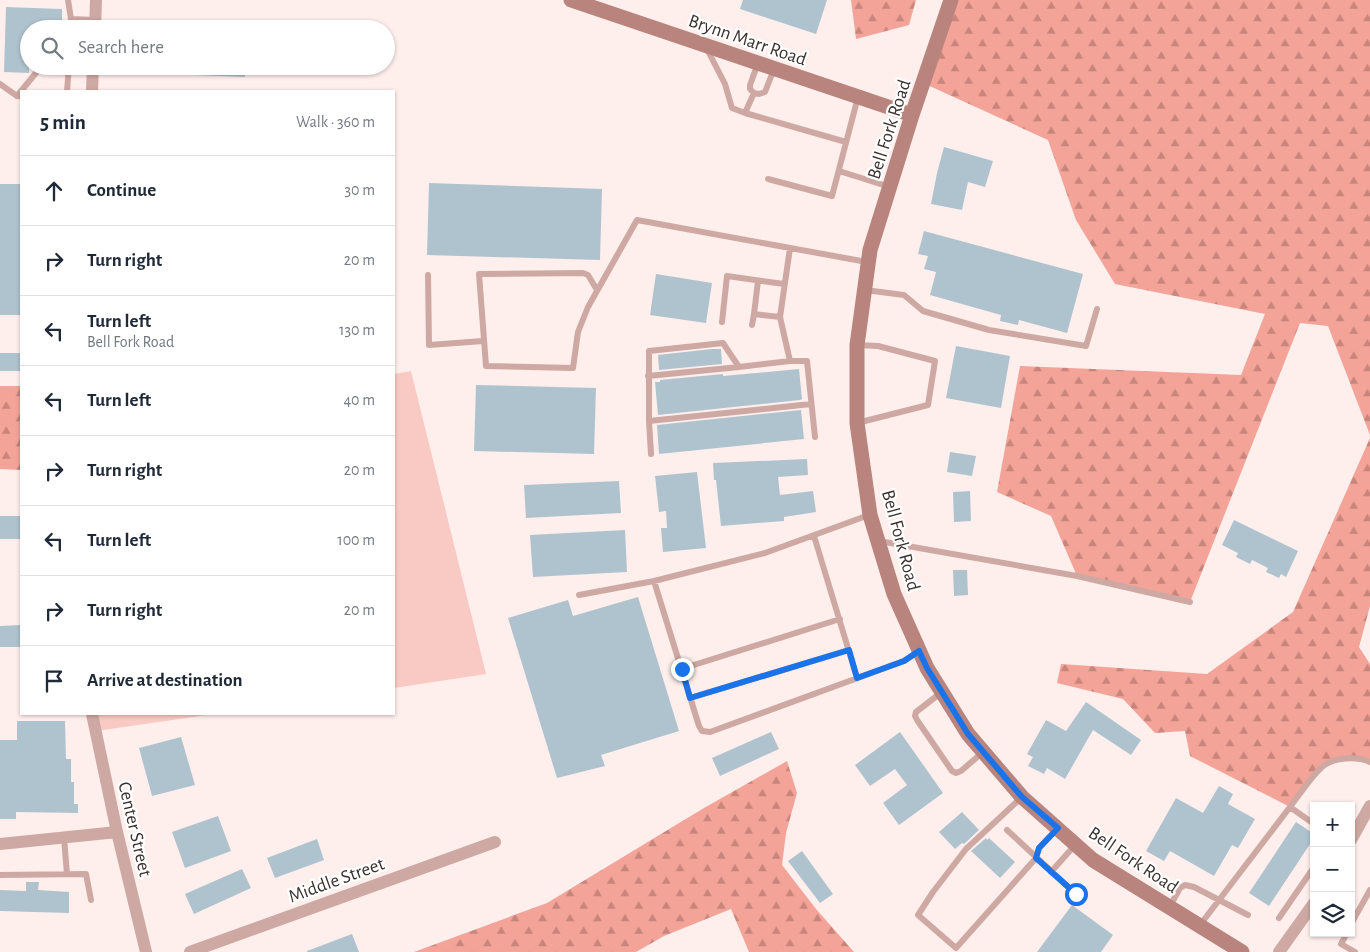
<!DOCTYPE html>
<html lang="en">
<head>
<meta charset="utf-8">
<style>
  :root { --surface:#fff; --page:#f2f2f3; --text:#1f2937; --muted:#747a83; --line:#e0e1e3 }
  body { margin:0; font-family:"Alegreya Sans",sans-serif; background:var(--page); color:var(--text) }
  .controls { position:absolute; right:15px; bottom:15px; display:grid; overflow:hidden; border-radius:0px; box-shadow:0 1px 4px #0004 }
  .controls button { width:45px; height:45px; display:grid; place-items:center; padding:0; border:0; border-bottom:1px solid var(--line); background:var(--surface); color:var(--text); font:25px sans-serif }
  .stop { position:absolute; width:15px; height:15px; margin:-11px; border:4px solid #1a73e8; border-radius:50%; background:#fff }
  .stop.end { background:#1a73e8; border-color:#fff; box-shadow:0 1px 5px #0008 }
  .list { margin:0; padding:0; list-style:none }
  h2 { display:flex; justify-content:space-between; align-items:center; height:65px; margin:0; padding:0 20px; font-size:21px }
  h2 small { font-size:16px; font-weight:400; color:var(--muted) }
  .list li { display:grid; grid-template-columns:32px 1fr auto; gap:15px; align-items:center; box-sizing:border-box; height:70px; padding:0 20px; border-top:1px solid var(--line) }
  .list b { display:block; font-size:19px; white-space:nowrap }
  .list p { margin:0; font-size:16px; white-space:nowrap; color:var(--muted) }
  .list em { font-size:16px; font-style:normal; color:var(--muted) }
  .icon { flex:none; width:28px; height:28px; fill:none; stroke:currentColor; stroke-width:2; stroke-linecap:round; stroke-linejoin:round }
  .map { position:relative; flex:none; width:1370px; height:952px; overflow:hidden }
  .search { position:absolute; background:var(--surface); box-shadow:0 1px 4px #0004; left:20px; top:20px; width:375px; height:55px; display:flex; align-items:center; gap:12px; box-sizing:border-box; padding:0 18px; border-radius:28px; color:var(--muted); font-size:19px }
  .panel { position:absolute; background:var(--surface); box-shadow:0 1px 4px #0004; left:20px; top:90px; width:375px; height:625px; border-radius:0px }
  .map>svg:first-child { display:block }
  .grass { fill:#f9cac3 }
  .forest { fill:url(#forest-firs) }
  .building { fill:#afc3cf }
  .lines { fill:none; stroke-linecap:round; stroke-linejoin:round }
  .lane { stroke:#cea9a3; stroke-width:6 }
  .street { stroke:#cea9a3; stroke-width:12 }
  .secondary { stroke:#b9847d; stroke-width:15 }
  .route { stroke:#1a73e8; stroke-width:6 }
  .labels { text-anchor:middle; stroke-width:4.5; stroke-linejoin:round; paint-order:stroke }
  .street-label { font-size:19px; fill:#3b312f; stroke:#fff }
</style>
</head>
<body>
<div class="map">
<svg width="1370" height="952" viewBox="0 0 1370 952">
  <defs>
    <pattern id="forest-firs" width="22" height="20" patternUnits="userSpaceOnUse" patternTransform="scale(1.25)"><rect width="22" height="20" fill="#f4a398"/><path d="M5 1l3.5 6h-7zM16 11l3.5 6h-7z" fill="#c7857c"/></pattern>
  </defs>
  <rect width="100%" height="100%" fill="#feeeec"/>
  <path class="grass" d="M411,371L486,674L394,688V374Z
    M92,714H214L96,731Z"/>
  <path class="forest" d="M851,0H916L909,25L856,39Z
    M946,0H1370V435L1328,326L1300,323L1190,602L1077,576L1051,516L997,492L1020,366L1241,375L1265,314L1115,284L1076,220L1048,140L923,83Z
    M0,386H21V470L0,469Z
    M1370,438V606L1359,647L1370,664V762L1343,758L1323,766L1290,807L1190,756L1185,731L1155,733L1123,699L1057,683L1061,664L1207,674L1293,612Z
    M787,761L797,793L786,833L782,865L816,909L854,952H749L731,909L664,936L636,952H414L547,903L704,808Z"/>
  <path class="building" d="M743,0H827L816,34L740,9Z
    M6,7L62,9V29H29V73L4,72Z
    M169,66H245V77L169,74Z
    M944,147L993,161L985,187L968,182L962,210L931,204L937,173Z
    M429,183L602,189L600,260L427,255Z
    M0,184H21V315H0Z
    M924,231L1083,274L1067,333L1019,320L1018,325L1000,321L1001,315L930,295L936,272L924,269L928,256L918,254Z
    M656,274L712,283L706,323L650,315Z
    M956,346L1010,356L1001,408L946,398Z
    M712,349H721L722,364L659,370L658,355Z
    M0,353H21V371H0Z
    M799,369L802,399L800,400L658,415L655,382H660V380L723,374V376Z
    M476,385L596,388L594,454L474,451Z
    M801,410L804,439L659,454L657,425Z
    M950,452L976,456L972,476L947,472Z
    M807,459L808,475L778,477L780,495L813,491L816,512L784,517V521L721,526L716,480H714L713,463Z
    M697,472L706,548L663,552L661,528H667L666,511L659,512L655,476Z
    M619,481L621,513L526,518L524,485Z
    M970,491L971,521L954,522L953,492Z
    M0,516H21V539H0Z
    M1234,520L1298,551L1286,577L1281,574L1279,578L1266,572L1268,568L1252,560L1250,564L1236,557L1238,553L1222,545Z
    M625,530L627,572L533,577L530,535Z
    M953,570H967L968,595L954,596Z
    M638,597L679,731L601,755L605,766L557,778L508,618L568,600L573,616Z
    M21,625V647H0V626Z
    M1086,702L1141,740L1131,755L1093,730L1065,779L1047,768L1044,774L1028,766L1033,757L1027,754L1046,720L1066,731Z
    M17,721H65L66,759H71V782H74V804H78V813L16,812V819H0V740H17Z
    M771,732L779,749L720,776L712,758Z
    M900,732L943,793L899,825L883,803L907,785L895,769L870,786L855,765Z
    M181,737L195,785L152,796L139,748Z
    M1219,786L1233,794L1228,804L1255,819L1238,848L1232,845L1214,876L1170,851L1164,861L1146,851L1176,798L1203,813Z
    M962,812L979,830L964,844L962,843L955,849L939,832Z
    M218,816L231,851L185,868L172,832Z
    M1296,822L1314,834V838L1269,906L1249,893Z
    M986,838L987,840L989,838L1015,862L1000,878L971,851Z
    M317,839L324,860L275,878L267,858Z
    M802,851L833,894L820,903L788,861Z
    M242,869L251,888L194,914L185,894Z
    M26,882H39L38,890L69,892V913L0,911V890L26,891Z
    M1072,905L1113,935L1101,952H1037Z
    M352,934L359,952H307V951Z"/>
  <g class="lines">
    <path class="lane" d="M68,0L71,19V29
      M71,19L95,20
      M707,49L725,84L732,108L745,113L846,142
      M0,84L17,96H20
      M67,91L69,66
      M754,93L750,89V85L758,63
      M17,96L40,68L69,69
      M745,113L754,93L759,94L765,92L774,69
      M839,171L890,187
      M768,179L832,196L858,97
      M790,248L780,317L790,361H807L815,437
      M428,275L429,345L483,341
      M597,290L588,275L583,273L479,274L486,366L573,368L578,332L588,307L637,220L867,262
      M865,290L904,295L923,311L989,330L1086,346L1097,309
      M754,314L758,281
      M722,322L727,276L784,284
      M752,325L754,314L780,317
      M648,376L739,367
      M649,421V351L723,343L739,367L790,361
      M857,423L928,405L935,361L878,346L858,345
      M651,454L649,421L811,404
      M814,536L857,678
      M879,541L1077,576L1190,602
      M654,581L699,726L702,731L710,732L904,661L919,651
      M579,595L654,581L765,553L869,515
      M681,669L840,619
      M942,692L916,712L915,716L917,720L952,771L956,773L961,771L983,752
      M690,698L849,650
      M1022,797L966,849L933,892L918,915L956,948L1036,858L1039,848L1057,829
      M1314,824L1290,807C1300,794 1310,778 1322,767C1333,757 1357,756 1370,762
      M1007,830L1076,894
      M64,838L67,874
      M1051,872L1075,845
      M0,875L86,874L91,900
      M1170,906L1180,888L1185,885L1194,887L1248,915
      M1279,918L1314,867
      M1351,924L1370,890
      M1200,925L1290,807
      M1347,933L1341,944L1355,952"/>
    <path class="street" d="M95,29L96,0
      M92,91L93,66
      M92,714L117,832L146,952
      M1351,840L1370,806
      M0,844L117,832
      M190,952L495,842
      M1279,952L1314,903"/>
    <path class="secondary" d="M571,0L912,115
      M951,0L912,115L870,250L857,345V423L870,515L894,594L927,668L968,734L1022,797L1093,860L1242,952"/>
  </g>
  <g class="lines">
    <path class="route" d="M682,669L690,698L849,650L857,678L904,661L919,651L927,668L968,734L1022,797L1058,828L1039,848L1036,858L1076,894"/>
  </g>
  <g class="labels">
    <g class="street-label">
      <text transform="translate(748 39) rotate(19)" y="7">Brynn Marr Road</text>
      <text transform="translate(888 129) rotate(-72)" y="7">Bell Fork Road</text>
      <text transform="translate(902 540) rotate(75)" y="7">Bell Fork Road</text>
      <text transform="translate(136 829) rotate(77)" y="7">Center Street</text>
      <text transform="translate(1134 859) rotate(34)" y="7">Bell Fork Road</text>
      <text transform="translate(336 879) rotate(-20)" y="7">Middle Street</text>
    </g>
  </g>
</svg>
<div class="controls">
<button>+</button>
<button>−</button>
<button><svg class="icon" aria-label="layers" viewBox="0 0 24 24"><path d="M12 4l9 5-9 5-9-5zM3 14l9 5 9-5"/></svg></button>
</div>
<div class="stop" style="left:1076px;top:894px"></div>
<div class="stop end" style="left:682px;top:669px"></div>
<div class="search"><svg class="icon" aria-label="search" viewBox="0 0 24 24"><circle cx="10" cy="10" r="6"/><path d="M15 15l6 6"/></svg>Search here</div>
<section class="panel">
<h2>5 min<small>Walk · 360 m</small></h2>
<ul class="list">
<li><svg class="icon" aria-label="ahead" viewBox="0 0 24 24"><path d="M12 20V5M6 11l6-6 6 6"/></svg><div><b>Continue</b></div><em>30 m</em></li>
<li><svg class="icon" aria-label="right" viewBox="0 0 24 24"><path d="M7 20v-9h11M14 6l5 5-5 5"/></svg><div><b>Turn right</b></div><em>20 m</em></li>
<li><svg class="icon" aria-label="left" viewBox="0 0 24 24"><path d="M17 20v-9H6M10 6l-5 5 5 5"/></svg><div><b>Turn left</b><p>Bell Fork Road</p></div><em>130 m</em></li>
<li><svg class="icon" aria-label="left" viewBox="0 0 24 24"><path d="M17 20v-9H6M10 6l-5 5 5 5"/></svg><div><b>Turn left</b></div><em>40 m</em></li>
<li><svg class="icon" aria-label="right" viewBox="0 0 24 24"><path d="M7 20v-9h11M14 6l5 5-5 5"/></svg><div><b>Turn right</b></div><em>20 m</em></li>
<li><svg class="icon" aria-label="left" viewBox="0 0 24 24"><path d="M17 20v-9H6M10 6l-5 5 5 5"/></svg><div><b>Turn left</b></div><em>100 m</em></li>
<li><svg class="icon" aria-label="right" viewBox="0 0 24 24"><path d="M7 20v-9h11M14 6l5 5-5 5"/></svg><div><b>Turn right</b></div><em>20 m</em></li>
<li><svg class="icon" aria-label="arrive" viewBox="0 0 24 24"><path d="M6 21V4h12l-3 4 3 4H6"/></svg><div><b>Arrive at destination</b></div></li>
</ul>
</section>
</div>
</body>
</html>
